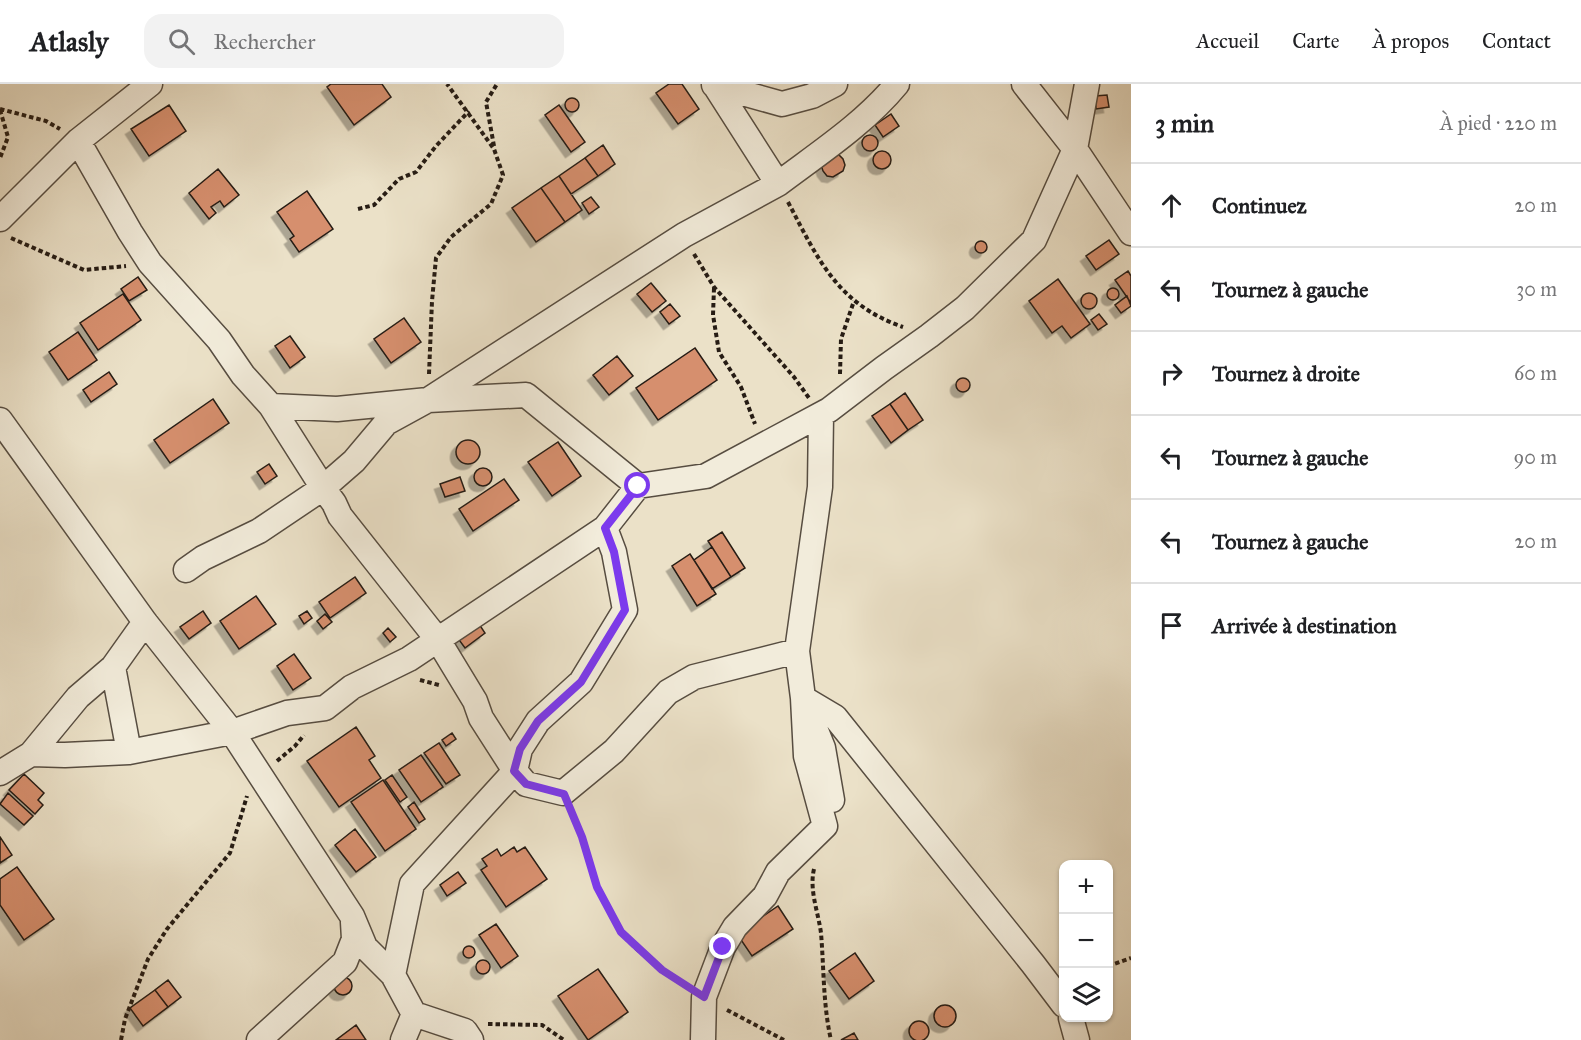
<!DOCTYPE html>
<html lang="fr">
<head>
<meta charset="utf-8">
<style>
  :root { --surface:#fff; --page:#f2f2f2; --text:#202124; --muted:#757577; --line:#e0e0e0 }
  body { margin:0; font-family:"IM FELL Great Primer",serif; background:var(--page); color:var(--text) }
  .controls { position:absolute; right:18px; bottom:18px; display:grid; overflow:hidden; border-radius:12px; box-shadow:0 2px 4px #0004 }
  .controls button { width:54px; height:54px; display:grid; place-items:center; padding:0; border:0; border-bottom:2px solid var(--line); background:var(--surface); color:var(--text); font:30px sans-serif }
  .stop { position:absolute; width:18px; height:18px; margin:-14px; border:4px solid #7c3aed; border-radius:50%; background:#fff }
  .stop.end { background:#7c3aed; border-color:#fff; box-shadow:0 2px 6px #0008 }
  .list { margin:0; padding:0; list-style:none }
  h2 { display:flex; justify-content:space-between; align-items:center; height:78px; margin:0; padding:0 24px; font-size:26px }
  h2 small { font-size:20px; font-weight:400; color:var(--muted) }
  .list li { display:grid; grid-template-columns:39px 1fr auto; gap:18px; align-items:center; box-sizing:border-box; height:84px; padding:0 24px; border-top:2px solid var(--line) }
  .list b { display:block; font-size:22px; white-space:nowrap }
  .list em { font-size:20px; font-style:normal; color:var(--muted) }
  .icon { flex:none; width:33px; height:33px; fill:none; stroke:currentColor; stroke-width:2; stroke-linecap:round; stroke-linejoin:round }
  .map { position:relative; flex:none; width:1131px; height:956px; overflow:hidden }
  header { display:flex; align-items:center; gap:36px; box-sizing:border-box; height:84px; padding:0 30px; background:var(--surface); border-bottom:2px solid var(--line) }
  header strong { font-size:28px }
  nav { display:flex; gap:33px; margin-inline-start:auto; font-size:21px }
  .search { width:420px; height:54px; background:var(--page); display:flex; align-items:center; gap:15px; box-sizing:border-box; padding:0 21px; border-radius:18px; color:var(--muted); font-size:22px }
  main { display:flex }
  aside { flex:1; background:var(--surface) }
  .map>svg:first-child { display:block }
  .building { fill:#d68f6e; stroke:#261c14; stroke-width:1.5; filter:url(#shadow) }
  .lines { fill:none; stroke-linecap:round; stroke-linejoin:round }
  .minor-casing { stroke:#574d41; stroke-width:27 }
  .path { stroke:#261c14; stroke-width:4; stroke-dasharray:4.5 3; stroke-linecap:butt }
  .minor { stroke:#f2ecdb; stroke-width:24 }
  .route { stroke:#7c3aed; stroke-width:8 }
</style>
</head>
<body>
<header>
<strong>Atlasly</strong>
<div class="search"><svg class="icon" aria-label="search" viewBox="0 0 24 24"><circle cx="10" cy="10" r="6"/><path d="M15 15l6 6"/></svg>Rechercher</div>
<nav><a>Accueil</a><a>Carte</a><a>À propos</a><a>Contact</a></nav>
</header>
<main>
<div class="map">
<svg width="1131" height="956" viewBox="0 0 1131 956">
  <defs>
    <filter id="shadow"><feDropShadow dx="-5.5" dy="5.5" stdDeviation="0" flood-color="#0004"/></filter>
  </defs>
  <rect width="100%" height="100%" fill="#ebe1c8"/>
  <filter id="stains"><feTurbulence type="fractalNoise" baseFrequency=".00333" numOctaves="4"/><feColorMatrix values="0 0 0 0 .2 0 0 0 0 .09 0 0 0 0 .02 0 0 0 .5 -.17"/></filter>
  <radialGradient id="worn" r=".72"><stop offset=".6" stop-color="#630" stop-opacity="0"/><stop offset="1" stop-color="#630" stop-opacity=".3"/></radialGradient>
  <path class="building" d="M331,0H382L391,13L354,41L327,3Z
    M669,0H682L699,25L678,40L656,9Z
    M1107,11L1109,23L1096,25L1095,12Z
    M565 21a7 7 0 1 1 14 0a7 7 0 1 1-14 0Z
    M169,21L186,47L149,72L131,45Z
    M559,21L585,58L571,68L545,31Z
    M891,30L899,42L883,53L875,41Z
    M862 59a8 8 0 1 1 16 0a8 8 0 1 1-16 0Z
    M603,61L615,80L598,92L585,74Z
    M873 76a9 9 0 1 1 18 0a9 9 0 1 1-18 0Z
    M833,69L839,71L843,75L845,81L843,87L833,93L827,92L823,87L821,81Z
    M585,74L598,92L571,110L559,92Z
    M218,85L239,111L224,123L220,117L211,123L216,129L209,135L189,109Z
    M559,92L582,126L565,138L541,104Z
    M541,104L565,138L536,158L512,124Z
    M307,107L333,145L299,168L290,155L294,152L277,128Z
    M591,113L599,123L589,130L582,119Z
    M1109,156L1119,170L1096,186L1086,172Z
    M975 163a6 6 0 1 1 12 0a6 6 0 1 1-12 0Z
    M1128,187L1131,192V219L1115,196Z
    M138,193L147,206L129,217L121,205Z
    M1058,195L1090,240L1071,254L1062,242L1052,249L1029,217Z
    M651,199L666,217L652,228L637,210Z
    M1107 210a6 6 0 1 1 12 0a6 6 0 1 1-12 0Z
    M1081 217a8 8 0 1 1 16 0a8 8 0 1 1-16 0Z
    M123,210L141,236L98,266L80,239Z
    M1127,212L1131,222L1121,229L1115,221Z
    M670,220L680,232L669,240L660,228Z
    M1099,230L1107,240L1098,246L1091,236Z
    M404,234L421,258L391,279L374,255Z
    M78,248L97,276L68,296L49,268Z
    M290,252L305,273L290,284L275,262Z
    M695,264L717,296L658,336L636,304Z
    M617,272L633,292L609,311L593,291Z
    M109,288L117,300L91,318L83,306Z
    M956 301a7 7 0 1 1 14 0a7 7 0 1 1-14 0Z
    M905,309L923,336L908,346L890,320Z
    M213,315L229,339L170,379L154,356Z
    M890,320L908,346L891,359L872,332Z
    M456 368a12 12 0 1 1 24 0a12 12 0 1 1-24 0Z
    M558,358L581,392L552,412L528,378Z
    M269,380L277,392L265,400L257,388Z
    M474 393a9 9 0 1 1 18 0a9 9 0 1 1-18 0Z
    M460,393L465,407L445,413L440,400Z
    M504,395L519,416L473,447L459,425Z
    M722,448L745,484L731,493L708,457Z
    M712,463L731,493L712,505L694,476Z
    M690,470L716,510L697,522L672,482Z
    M355,493L366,509L330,534L319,518Z
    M256,512L276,540L239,565L220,537Z
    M203,527L211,539L189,555L180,543Z
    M307,527L312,534L304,540L299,532Z
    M325,530L332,538L323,545L317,537Z
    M475,534L485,549L465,564L454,549Z
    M388,544L396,553L390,558L383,549Z
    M294,570L311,594L293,606L277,582Z
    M356,643L375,672L369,676L381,694L339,723L307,677Z
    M452,649L456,655L446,662L442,656Z
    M439,659L460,691L446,700L424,669Z
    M421,671L443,703L421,718L399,686Z
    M24,690L44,709L38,716L43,721L35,730L9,706Z
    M392,691L407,713L400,718L385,696Z
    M383,696L416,745L385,767L351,718Z
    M8,709L33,732L24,741L0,720Z
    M414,718L425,735L419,739L408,723Z
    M355,745L376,773L356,788L335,761Z
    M0,753L12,771L0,779Z
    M514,763L517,768L525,763L547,795L506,823L481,786L487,782L482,775L497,765L501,772Z
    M17,783L54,835L24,856L0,821V795Z
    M458,788L466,799L447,812L440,801Z
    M778,822L793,845L752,872L737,850Z
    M496,840L518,872L501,884L479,851Z
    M463 868a6 6 0 1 1 12 0a6 6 0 1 1-12 0Z
    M855,869L874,897L849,915L829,887Z
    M476 883a7 7 0 1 1 14 0a7 7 0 1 1-14 0Z
    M598,885L628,928L588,956L558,912Z
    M334 902a9 9 0 1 1 18 0a9 9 0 1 1-18 0Z
    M168,896L181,913L168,923L155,906Z
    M155,906L168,923L143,942L130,924Z
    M934 932a11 11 0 1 1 22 0a11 11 0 1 1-22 0Z
    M909 947a10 10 0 1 1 20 0a10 10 0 1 1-20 0Z
    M356,941L366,956H336Z
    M854,949L858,956H841Z"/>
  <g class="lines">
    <g class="minor-casing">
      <path id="minor" d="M714,0L778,100C819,69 864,40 897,0
        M1087,0L1075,65L1131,149
        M714,1L782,20L812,12L835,0
        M78,57L130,148L150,179L219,256L243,291L271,322L323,404L334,419L340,432L438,556L475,617L481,634L515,687L526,700L563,709L614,667L668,608L694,593L797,567
        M0,135L78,57L150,0
        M271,322L337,325L428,316L684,151L778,100
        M0,336L145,538L232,648L352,832L365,863L393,891
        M186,486L203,474L259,447L323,404L354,377L386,339L428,316L526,311L638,402
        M113,583L129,668
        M31,670L78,613L113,583L145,538
        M0,689L31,670L65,671L129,668L232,648L287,629L325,624L352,603L409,575L605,444
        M832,716L823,664L803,614L835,633L1033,880L1064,921
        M414,930L465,947L471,956
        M1071,934L1077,956
        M259,956L345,878L354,855L353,838
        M403,956L414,930L393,891L412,800L515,687L520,665L538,637L581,598L625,526L614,468L605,444L638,402L706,392L829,326L884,284L929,252L965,224L1034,156L1075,65L1024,0
        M703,956L704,913L723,863L735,843L765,812L778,788L825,742L806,672L803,614L797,567L820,403L821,331"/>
    </g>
    <path class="path" d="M0,25L46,37L60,45
      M0,26L8,53L0,74
      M494,62L486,18L497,0
      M788,118C818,175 837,220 903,243
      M358,125L374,121L399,95L416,88L436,62L469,27
      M11,154L84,186L126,182
      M694,170L714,203L794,293L809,314
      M714,204L713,231L719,268L741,303L755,340
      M429,290L432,217L436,174L451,153L491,120L503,91L494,65L447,0
      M840,290L841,255L854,217
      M420,596L439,601
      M277,677L295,662L304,651
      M572,730C589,768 596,811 620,847C631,864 667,889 685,900
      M814,785C809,806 818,827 821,849C824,885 823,921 831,956
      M1108,882L1131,874
      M727,926L784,956
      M488,940L542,941L564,956
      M121,956L125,935L148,875L167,845L230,769L247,712"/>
    <use href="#minor" class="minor"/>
  </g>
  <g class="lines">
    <path class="route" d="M638,402L605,444L614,468L625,526L581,598L538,637L520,665L514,687L526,700L564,710L582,753L597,803L621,848L662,886L704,913L723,863"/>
  </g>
  <rect width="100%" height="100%" filter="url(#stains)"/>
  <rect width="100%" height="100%" fill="url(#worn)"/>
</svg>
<div class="controls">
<button>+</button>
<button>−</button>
<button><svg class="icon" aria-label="layers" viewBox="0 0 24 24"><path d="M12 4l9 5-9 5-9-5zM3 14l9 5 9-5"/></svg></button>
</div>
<div class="stop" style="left:638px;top:402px"></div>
<div class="stop end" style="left:723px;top:863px"></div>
</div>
<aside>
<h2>3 min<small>À pied · 220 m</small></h2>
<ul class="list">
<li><svg class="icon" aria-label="ahead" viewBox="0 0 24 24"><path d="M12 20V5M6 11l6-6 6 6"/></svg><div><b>Continuez</b></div><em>20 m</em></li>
<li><svg class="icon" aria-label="left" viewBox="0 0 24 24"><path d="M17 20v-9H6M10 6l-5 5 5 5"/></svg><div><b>Tournez à gauche</b></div><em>30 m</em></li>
<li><svg class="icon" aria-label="right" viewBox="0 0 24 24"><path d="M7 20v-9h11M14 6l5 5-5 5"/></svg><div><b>Tournez à droite</b></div><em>60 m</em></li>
<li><svg class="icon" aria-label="left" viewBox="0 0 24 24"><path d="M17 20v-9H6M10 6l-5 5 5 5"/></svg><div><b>Tournez à gauche</b></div><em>90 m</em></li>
<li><svg class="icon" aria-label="left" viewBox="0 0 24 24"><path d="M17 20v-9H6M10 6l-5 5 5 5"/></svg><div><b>Tournez à gauche</b></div><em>20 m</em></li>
<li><svg class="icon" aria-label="arrive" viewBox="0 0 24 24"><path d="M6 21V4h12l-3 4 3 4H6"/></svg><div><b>Arrivée à destination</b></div></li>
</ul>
</aside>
</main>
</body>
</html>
